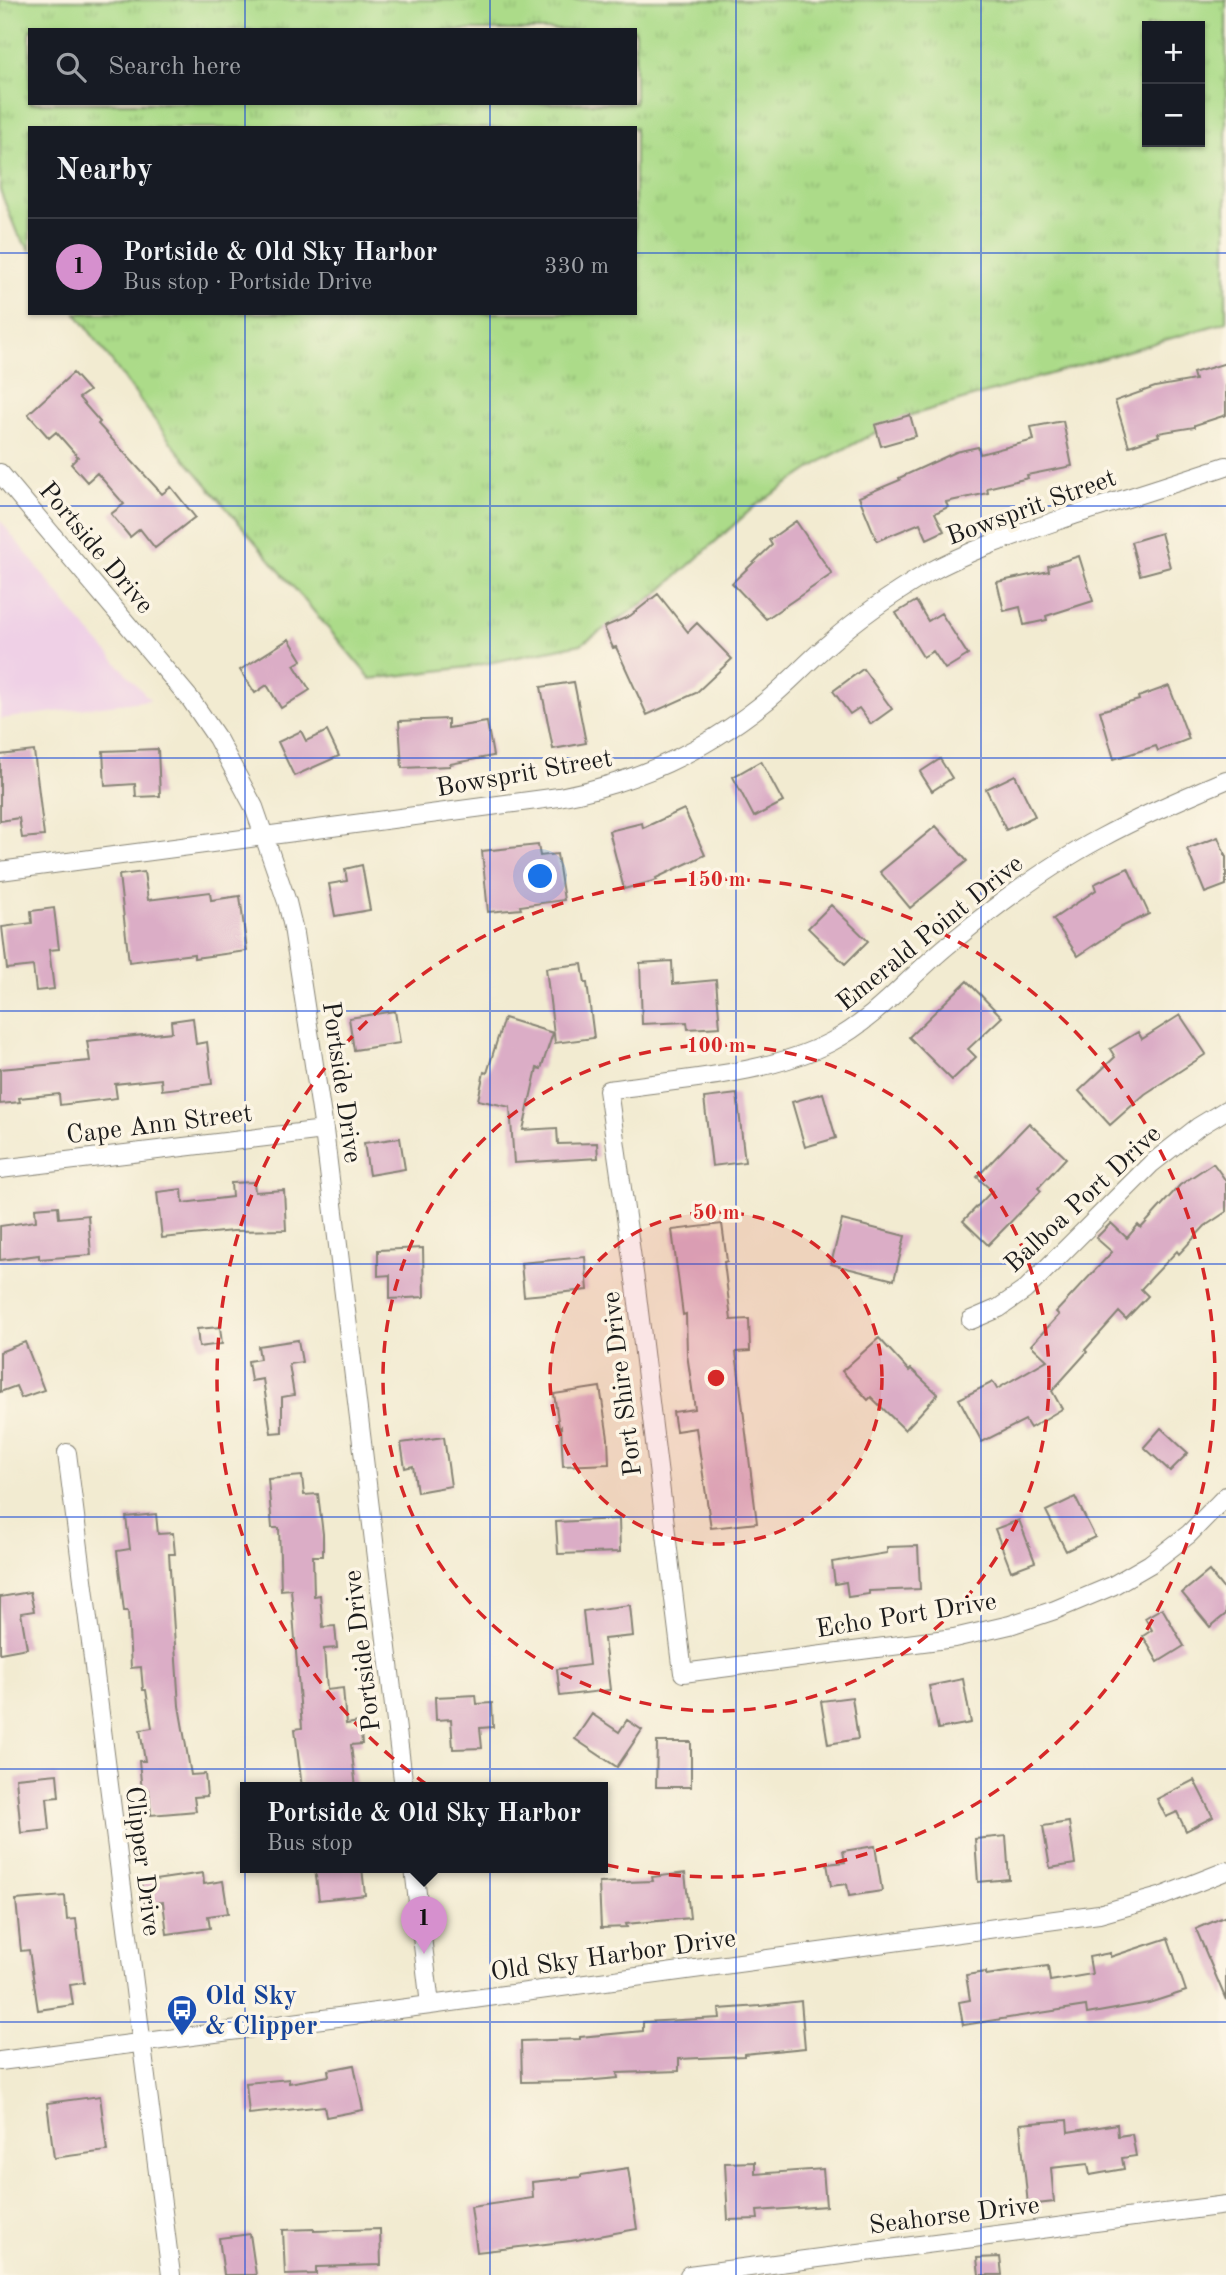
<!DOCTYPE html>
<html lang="en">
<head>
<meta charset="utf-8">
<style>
  :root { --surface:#171b24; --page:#20242c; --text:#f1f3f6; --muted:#9ea1a6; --line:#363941; --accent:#d690ce }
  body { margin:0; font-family:"Old Standard TT",serif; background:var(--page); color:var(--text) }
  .controls { position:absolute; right:21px; top:21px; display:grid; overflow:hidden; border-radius:0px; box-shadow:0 2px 5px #0004 }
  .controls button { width:63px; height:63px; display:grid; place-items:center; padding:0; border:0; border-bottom:2px solid var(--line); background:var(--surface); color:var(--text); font:35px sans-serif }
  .you { position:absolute; left:541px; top:877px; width:24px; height:24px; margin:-18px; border:5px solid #fff; border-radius:50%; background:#1a73e8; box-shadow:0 0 0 10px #1a73e833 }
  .badge { display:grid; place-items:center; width:46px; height:46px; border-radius:50%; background:var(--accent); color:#111; font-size:23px; font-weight:700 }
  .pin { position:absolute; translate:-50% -58px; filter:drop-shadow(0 2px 4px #0008) }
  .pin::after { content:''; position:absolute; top:37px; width:24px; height:21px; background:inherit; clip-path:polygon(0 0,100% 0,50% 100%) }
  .popup { position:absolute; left:240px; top:1782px; width:368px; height:91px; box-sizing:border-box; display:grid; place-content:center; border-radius:0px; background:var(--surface); filter:drop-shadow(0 2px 5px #0005); font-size:23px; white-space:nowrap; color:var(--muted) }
  .popup b { font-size:26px; color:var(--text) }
  .popup::after { content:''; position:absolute; left:50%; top:100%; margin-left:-14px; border:14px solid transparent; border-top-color:var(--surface) }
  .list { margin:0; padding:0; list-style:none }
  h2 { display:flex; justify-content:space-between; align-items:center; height:91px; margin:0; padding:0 28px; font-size:30px }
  h2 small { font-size:23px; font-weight:400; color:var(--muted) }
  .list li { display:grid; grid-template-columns:46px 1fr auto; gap:21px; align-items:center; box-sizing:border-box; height:98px; padding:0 28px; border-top:2px solid var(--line) }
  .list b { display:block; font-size:26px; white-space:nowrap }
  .list p { margin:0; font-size:23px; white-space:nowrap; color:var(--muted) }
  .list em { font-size:23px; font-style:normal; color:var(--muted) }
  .icon { flex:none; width:38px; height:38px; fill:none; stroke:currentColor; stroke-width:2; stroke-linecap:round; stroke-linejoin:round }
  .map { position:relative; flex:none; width:1226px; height:2275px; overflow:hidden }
  .search { position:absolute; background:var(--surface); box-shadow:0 2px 5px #0004; left:28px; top:28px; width:609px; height:77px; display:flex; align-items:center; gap:18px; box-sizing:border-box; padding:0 24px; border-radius:0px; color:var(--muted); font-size:26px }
  .panel { position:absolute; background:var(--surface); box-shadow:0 2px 5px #0004; left:28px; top:126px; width:609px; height:189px; border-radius:0px }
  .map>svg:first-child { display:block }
  .built { fill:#efd0e6 }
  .grass { fill:url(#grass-tufts); stroke:#647c52; stroke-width:2; fill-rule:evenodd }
  .building { fill:#dbadc6 }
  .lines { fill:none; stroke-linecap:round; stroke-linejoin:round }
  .minor-casing { stroke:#878476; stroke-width:20 }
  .minor { stroke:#fff; stroke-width:18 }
  .grid { fill:none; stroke:#1d4ed8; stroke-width:2; stroke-opacity:0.55 }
  .ring { fill:none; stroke:#d62828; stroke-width:3.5; stroke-dasharray:12 9 }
  .labels { text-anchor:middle; stroke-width:7; stroke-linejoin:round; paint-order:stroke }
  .street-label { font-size:26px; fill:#1c1c1c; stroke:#fcf5e5 }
  .transit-label { font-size:26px; font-weight:bold; fill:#164399; stroke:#fcf5e5; text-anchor:start }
  .centre { fill:#d62828; stroke:#fcf5e5; stroke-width:3.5 }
  .ring-label { font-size:21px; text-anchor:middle; font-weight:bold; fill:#d62828; stroke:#fcf5e5; stroke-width:7; stroke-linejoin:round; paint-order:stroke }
</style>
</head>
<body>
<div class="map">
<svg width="1226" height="2275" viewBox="0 0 1226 2275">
  <defs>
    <pattern id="grass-tufts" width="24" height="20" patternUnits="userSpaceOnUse" patternTransform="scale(1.75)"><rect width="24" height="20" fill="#acdb89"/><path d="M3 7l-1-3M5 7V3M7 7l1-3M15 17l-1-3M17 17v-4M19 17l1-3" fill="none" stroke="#93bb76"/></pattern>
  </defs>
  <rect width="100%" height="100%" fill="#fcf5e5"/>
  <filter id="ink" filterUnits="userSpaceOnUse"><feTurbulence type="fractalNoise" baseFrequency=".0143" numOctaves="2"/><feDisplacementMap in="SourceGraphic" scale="14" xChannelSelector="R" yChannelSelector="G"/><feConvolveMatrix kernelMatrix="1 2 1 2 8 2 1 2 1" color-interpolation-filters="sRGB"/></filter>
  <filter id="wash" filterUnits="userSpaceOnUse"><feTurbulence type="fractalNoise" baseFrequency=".00686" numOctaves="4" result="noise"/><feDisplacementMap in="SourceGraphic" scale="28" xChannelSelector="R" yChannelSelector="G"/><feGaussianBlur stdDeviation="1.57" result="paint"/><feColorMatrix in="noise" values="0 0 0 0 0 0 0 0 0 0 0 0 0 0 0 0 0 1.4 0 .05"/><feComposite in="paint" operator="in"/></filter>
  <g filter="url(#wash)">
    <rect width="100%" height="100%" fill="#f2ebd1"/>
    <path class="built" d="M0,520L79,620L150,700L0,719Z"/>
    <path class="grass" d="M0,0H1226V322L905,417L825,459L755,506L657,594L581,644L469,667L371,679L173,445L76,313H635V128H30V250L17,233L0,190ZM1147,26H1200V142H1147ZM30,30H635V103H30Z"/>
    <g id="blocks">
      <path class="building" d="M1226,363V415L1195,425V427L1158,433L1159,436L1129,446L1115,401L1155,387L1195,380L1193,373Z
        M73,373L89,391L79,398L100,422L98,424L162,494L171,487L195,517L155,548L140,529L130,537L111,514L124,504L97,473L87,482L71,464L78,457L56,432L49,438L28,414Z
        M910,415L916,436L881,446L875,425Z
        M1063,421L1072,466L1027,475L1028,478L987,488L988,493L946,502L948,507L935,513L944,531L927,539L920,523L877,541L859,497L900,480L899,478L956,452L978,447L980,454L1034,440L1031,427Z
        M796,521L832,574L766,619L732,583L772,545L769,540Z
        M1161,533L1170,567L1140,575L1131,542Z
        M1079,556L1093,601L1046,616L1047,620L1024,625L1020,607L1004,611L997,582L1049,571L1048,566Z
        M658,594L688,632L697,623L732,659L696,693L647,715L616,647L613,648L604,627L630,616Z
        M916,601L928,621L941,613L968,655L945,669L933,651L923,657L896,613Z
        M289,639L302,660L294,665L310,690L281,708L267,685L255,693L240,670Z
        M863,669L892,709L871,724L859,708L850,714L833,691Z
        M574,682L586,743L553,749L541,687Z
        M1169,686L1189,739L1158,751L1156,746L1114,759L1100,711L1139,700L1138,697Z
        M448,719V728L487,722L493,756L450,764V766L402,768L399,721Z
        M301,731L306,741L327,731L339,756L294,776L278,742Z
        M158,749L160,796L136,797L135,784L105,786L103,751Z
        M34,751L44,836L22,838L19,818L0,821V755Z
        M940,759L952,778L932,791L920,772Z
        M761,761L783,802L754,817L733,777Z
        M1015,775L1035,816L1006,830L986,789Z
        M684,809L705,855L656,878L657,880L624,889L609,831L642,823L643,828Z
        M936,826L967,861L910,908L880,872Z
        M1218,837L1226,857V885L1205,893L1187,849Z
        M538,845L540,856L557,854L564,900L520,906L521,909L488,912L482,851Z
        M362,865L370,910L335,916L329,884L347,881L345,869Z
        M1128,868L1149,914L1121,927L1078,956L1053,919L1096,890L1094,884Z
        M144,872L148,900L210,892L211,900L240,896L247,951L194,958V954L129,962L119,875Z
        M831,905L868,941L845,964L808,928Z
        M54,908L59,949L49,950L54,989L36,991L33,966L7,969L2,927L32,923L31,911Z
        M672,961L673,984L716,980L720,1027L688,1029L687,1022L642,1024L640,963Z
        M582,964L585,983H587L594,1038L555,1043L546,968Z
        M967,981L1002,1017L968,1049L976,1057L952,1080L909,1037Z
        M395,1011L400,1043L354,1050L349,1018Z
        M1180,1015L1206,1054L1145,1094L1110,1125L1079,1091L1115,1057L1110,1049L1138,1032L1142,1039Z
        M193,1018L196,1044L207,1042L212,1084L162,1090L161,1079L115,1084L117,1098L60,1105L59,1094L19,1098L20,1102L0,1104V1069L90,1061L87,1041L172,1032L171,1021Z
        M504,1018L553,1033L541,1069L537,1068L523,1130L557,1128L558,1144L597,1143L598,1158L514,1163L510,1107L478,1100L484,1072L487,1073Z
        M823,1093L836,1138L805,1147L792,1102Z
        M737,1094L745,1162L712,1166L704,1098Z
        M1029,1123L1066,1158L1038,1188L1041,1191L988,1245L963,1221L992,1191L977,1177Z
        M400,1138L405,1169L369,1175L364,1143Z
        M1213,1163L1226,1181V1212L1205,1226L1179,1254L1177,1251L1141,1289L1148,1296L1126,1319L1119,1312L1085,1350L1087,1352L1052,1391L1062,1409L1030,1428L1025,1420L982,1442L959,1399L993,1382L997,1389L1047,1360L1031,1345L1059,1315L1056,1312L1112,1252L1096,1238L1111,1223L1127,1238L1138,1225L1141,1228L1180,1185Z
        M254,1182L255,1192L284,1190L286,1230L233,1231L162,1238L157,1192L182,1189L183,1203L232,1197L231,1183Z
        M58,1206L59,1218L88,1215L91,1255L39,1259V1255L0,1260V1226L36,1221L35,1208Z
        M842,1220L905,1236L894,1280L831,1264Z
        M722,1224L727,1261L724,1262L731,1320L749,1319L750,1351L736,1352L757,1523L711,1528L696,1428L676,1431L673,1412L695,1409L687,1354L686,1314L683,1315L672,1230Z
        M423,1248L424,1297L390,1299V1275L378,1276V1250Z
        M585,1257L588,1290L524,1296L521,1263Z
        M220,1327L222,1344L199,1347L197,1329Z
        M879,1338L909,1371L911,1369L938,1394L905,1430L871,1397L868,1400L842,1371Z
        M298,1340L302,1362L289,1364L294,1395L282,1397V1432L271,1433L263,1379L251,1381L248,1361L260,1359L258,1346Z
        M25,1342L44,1390L21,1398L16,1386L0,1392V1352Z
        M600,1387L608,1438L609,1464L563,1466L561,1426L559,1427L554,1394Z
        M1161,1428L1188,1453L1170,1471L1144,1447Z
        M444,1437L451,1486L417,1492L413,1466L405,1468L401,1443Z
        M302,1476L304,1495L318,1494L323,1534V1556H313L314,1596L320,1595L323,1627L335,1626L337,1648L324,1649L327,1690L343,1688L346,1724L360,1722L362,1744L351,1745L356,1788H302L295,1729L302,1728L291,1589L281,1590L279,1528H272L268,1479Z
        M1075,1497L1095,1537L1066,1551L1046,1511Z
        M156,1514L158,1534L173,1533L175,1554H169L179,1706L191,1775L205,1774L207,1796L194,1797L196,1811L151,1815L149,1790L142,1791L139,1761H145L140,1730L152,1728L146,1690H143L141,1667L131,1668L128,1611H124L117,1551L130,1549L126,1517Z
        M619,1519L620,1552L558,1554L556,1522Z
        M1019,1520L1035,1562L1011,1571L995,1529Z
        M918,1546L920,1589L869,1591V1594L848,1597L846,1582L835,1584L832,1562L887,1553V1547Z
        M1209,1571L1226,1592V1614L1210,1627L1182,1593Z
        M30,1592L34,1611L21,1613L27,1648L0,1653V1597Z
        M630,1605L633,1636L604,1639L610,1690L560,1696L557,1669L589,1665L583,1611Z
        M1162,1608L1184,1646L1158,1662L1143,1636L1152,1630L1145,1618Z
        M963,1679L971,1723L938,1729L929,1686Z
        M476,1695L477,1704L492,1703L493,1727L480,1728L482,1748L453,1749L451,1719L436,1720L435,1697Z
        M852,1697L858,1739L828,1744L821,1701Z
        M592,1714L619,1732L627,1720L642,1730L617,1767L575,1739Z
        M657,1742H691V1787H656Z
        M57,1774L59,1797L47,1798L50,1830L21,1833L16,1778Z
        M1194,1780L1213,1817L1186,1831L1177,1812L1166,1817L1157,1799Z
        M1069,1822L1075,1864L1050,1868L1043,1826Z
        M1006,1836L1009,1879L978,1882L975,1839Z
        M875,1846L882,1891L849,1896L847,1884L831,1886L827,1864L845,1862L843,1851Z
        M315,1868H362L365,1895L319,1900Z
        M203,1873L204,1884L223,1881L228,1913L208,1916L210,1928L167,1934L163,1902L144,1904L141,1882Z
        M685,1873L690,1918L626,1924L627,1927L601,1928L599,1883L653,1881L652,1877Z
        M65,1896L67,1920L76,1919L84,1983L70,1985L73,2005L38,2010L29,1950L21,1951L16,1900Z
        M1226,1916V2000L1196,1929Z
        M1168,1938L1186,1991L1149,2003L1087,2014L1086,2006L963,2025L959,2002L970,2000L966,1975L986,1972V1975L1048,1966L1050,1981L1092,1974L1089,1957L1110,1953V1957Z
        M801,2001L805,2048L744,2054V2056L679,2059V2071L617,2073L618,2078L584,2081L522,2082L521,2041L580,2039V2037L643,2031V2022L720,2018L719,2009L760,2006Z
        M354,2065L363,2110L326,2117L324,2106L249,2114L246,2083L289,2079V2083L329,2076L328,2070Z
        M100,2096L107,2151L54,2158L47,2103Z
        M1067,2120L1068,2132L1117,2124L1118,2136L1132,2134L1136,2156L1122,2158L1124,2169L1090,2175L1088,2164L1051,2168L1054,2202L1028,2205L1020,2124Z
        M755,2162V2174L823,2169L826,2206L757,2211L758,2219L728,2220L725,2163Z
        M628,2168L637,2229L571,2241L477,2252L471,2207L533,2198L532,2182L581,2177V2175Z
        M314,2229V2231L380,2229L381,2265L316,2267V2274L285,2275L283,2230Z
        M250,2234L256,2275H224L219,2238Z
        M1000,2257L1002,2275H979L977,2258Z"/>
    </g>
  </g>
  <g filter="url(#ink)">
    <use href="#blocks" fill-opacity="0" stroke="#878476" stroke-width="2"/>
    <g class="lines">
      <g class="minor-casing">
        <path id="minor" d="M0,473L191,700L217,738L254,807L287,902L293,927L324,1130L404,1788
          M1226,780C1183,798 1141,816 1101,838C1048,866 999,903 953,941C911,974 879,1017 831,1042C767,1075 679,1079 608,1090L636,1287L683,1673L954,1638L1010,1625L1055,1610L1112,1586L1150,1564L1189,1534L1226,1496
          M0,871L559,797C634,783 704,751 764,703C788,684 808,661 831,642C860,616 893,594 926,574C973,548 1024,532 1074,515C1125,499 1175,483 1226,466
          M0,1169L324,1130
          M971,1320L999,1308L1025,1290L1151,1164L1198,1127L1226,1110
          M67,1453L171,2275
          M414,1868L430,2005
          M0,2061L430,2005L1099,1914L1160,1897L1226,1871
          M689,2275L1226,2205"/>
      </g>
      <use href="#minor" class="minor"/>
    </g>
  </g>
  <path class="grid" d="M245,0V30M490,0V30M736,0V2275M981,0V2275M245,103V128M490,103V128M0,253H30M635,253H1226M245,313V2275M490,313V2275M0,506H1226M0,758H1226M0,1011H1226M0,1264H1226M0,1517H1226M0,1769H1226M0,2022H1226"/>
  <circle cx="716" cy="1378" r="166" fill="#d62828" fill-opacity=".12"/>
  <g class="ring">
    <circle cx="716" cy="1378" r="166"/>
    <circle cx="716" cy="1378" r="333"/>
    <circle cx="716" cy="1378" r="499"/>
  </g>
  <defs>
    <g id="bus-pin" transform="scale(1.575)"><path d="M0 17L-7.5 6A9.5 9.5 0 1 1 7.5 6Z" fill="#1a4fb4" stroke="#fcf5e5"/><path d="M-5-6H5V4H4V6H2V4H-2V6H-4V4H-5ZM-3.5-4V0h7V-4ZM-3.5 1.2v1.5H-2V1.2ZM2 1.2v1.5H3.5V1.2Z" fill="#fff"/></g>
  </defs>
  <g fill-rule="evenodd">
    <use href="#bus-pin" x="182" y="2010"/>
  </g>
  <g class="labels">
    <g class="street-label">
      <text transform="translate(1031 506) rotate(-20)" y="9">Bowsprit Street</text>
      <text transform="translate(97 547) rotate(50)" y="9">Portside Drive</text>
      <text transform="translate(524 772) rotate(-10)" y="9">Bowsprit Street</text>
      <text transform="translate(929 932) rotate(-39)" y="9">Emerald Point Drive</text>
      <text transform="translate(343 1082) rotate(82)" y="9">Portside Drive</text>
      <text transform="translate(159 1123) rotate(-7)" y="9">Cape Ann Street</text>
      <text transform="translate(1082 1198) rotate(-43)" y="9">Balboa Port Drive</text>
      <text transform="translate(621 1384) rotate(-97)" y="9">Port Shire Drive</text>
      <text transform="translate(906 1614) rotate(-9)" y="9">Echo Port Drive</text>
      <text transform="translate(361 1651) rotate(-97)" y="9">Portside Drive</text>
      <text transform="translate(144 1861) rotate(83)" y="9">Clipper Drive</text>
      <text transform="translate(613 1954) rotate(-8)" y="9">Old Sky Harbor Drive</text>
      <text transform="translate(954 2214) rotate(-7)" y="9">Seahorse Drive</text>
    </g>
    <g class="transit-label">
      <text x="205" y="2004">Old Sky<tspan x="205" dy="30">&amp; Clipper</tspan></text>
    </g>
  </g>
  <circle cx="716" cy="1378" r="10" class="centre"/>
  <g class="ring-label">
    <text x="716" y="886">150 m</text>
    <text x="716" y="1052">100 m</text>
    <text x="716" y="1219">50 m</text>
  </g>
</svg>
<div class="controls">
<button>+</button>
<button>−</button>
</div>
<div class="you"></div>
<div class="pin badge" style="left:424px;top:1954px">1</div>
<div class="popup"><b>Portside &amp; Old Sky Harbor</b>Bus stop</div>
<div class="search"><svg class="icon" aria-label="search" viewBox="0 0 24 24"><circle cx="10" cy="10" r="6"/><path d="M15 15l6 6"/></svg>Search here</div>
<section class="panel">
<h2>Nearby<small></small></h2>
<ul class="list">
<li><span class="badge">1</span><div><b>Portside &amp; Old Sky Harbor</b><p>Bus stop · Portside Drive</p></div><em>330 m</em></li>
</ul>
</section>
</div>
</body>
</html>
